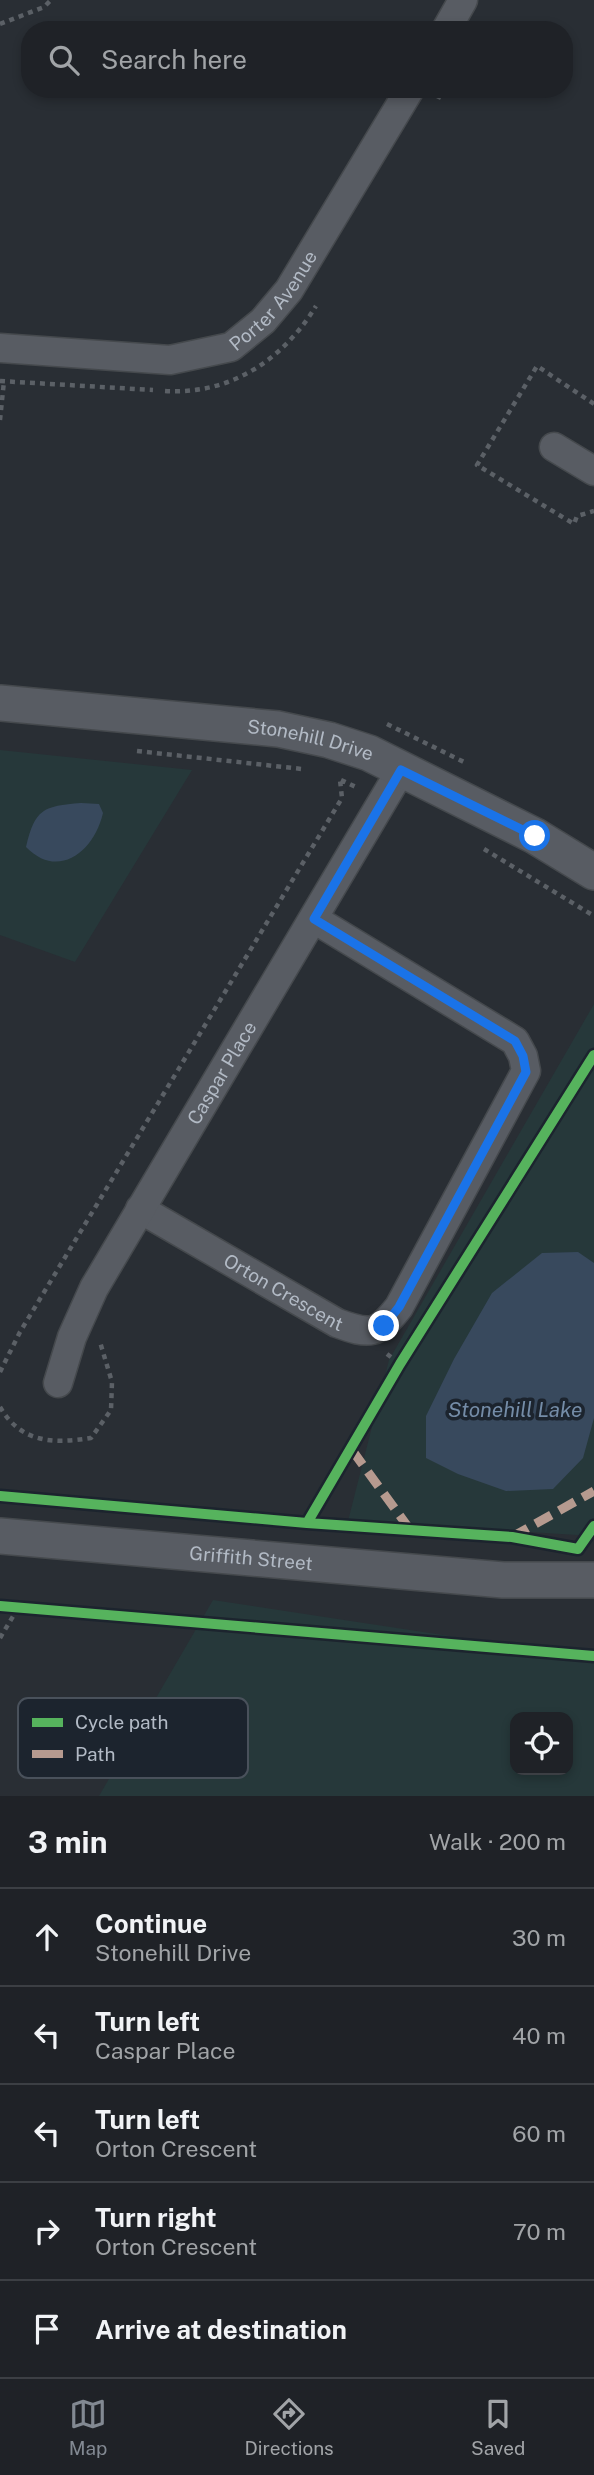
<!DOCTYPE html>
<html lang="en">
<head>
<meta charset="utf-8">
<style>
  :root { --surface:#1f2227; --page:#272a2f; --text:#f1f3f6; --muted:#a1a4a7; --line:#3c3f44; --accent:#828992 }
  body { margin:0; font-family:"Public Sans",sans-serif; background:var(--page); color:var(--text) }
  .controls { position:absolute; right:21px; bottom:21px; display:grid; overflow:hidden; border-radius:14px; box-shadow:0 4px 10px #0003 }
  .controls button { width:63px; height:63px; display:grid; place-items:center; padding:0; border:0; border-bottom:2px solid var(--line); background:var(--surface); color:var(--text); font:35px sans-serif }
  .stop { position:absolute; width:21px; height:21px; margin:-16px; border:5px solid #1a73e8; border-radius:50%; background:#fff }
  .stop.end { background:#1a73e8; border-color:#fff; box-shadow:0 2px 7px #0008 }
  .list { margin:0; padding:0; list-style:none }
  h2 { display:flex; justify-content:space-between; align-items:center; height:91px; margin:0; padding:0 28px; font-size:30px }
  h2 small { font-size:23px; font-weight:400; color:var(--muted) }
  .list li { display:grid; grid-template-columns:46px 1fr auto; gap:21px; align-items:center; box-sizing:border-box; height:98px; padding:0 28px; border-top:2px solid var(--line) }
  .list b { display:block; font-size:26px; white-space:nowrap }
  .list p { margin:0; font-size:23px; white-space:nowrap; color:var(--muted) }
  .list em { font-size:23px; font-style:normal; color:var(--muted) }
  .icon { flex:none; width:38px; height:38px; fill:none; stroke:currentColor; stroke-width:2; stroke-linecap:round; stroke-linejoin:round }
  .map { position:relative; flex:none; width:594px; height:1796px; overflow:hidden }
  .search { position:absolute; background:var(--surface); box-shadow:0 4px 10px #0003; left:21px; right:21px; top:21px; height:77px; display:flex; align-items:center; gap:18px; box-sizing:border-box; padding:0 24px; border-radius:28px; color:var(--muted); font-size:26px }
  .sheet { height:581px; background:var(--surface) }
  nav { display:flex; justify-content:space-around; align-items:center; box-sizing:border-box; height:98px; border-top:2px solid var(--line); background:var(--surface); font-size:19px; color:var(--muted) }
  nav a { display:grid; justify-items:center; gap:4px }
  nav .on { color:var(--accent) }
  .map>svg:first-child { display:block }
  .green { fill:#26383a; fill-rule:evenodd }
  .water { fill:#38495d }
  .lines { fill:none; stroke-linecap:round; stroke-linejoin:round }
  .minor-casing { stroke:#45494d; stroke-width:31 }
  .tertiary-casing { stroke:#45494d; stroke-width:38 }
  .path { stroke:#5b6066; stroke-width:4.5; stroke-dasharray:5 5; stroke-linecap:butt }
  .minor { stroke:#585c63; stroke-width:28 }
  .tertiary { stroke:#585c63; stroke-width:35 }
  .quiet { stroke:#b69a8f; stroke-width:9; stroke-dasharray:18 9; stroke-linecap:butt }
  .cycleway-casing { stroke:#1c242e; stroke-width:15 }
  .cycleway { stroke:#56b35d; stroke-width:10 }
  .route { stroke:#1a73e8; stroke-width:9 }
  .labels { text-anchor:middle; stroke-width:7; stroke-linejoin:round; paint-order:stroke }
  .street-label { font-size:19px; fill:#b2bac5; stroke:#1c242e }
  .water-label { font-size:21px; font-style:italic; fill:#748ca7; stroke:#1c242e }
  .key { fill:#1c242e; stroke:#49515b; stroke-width:2 }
  .key-label { font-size:19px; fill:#b2bac5 }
</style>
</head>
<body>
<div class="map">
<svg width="594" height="1796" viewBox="0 0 594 1796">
  <rect width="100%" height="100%" fill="#292e34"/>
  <path class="green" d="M0,750L192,770L75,962L0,935Z
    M594,1004V1536L348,1521L389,1360Z
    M213,1600L594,1658V1796H99ZM515,1717H568V1770H515Z"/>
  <path class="water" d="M81,803L99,804L103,813C94,852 58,880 26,847C35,809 43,806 81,803Z
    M578,1252L594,1263V1418L583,1458L553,1489L506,1491L458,1474L426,1458V1416L454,1359L492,1293L542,1253Z"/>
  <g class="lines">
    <g class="minor-casing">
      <g id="minor">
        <path d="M446,30L463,0"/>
        <path id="s1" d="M0,348L170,360L231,347L263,321L289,290L410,89"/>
        <path d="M554,447L594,471"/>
        <path id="s2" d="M140,1209L337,1323C370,1335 377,1335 399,1307L526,1071L523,1056L515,1041L314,919"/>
        <path id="s3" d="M58,1383L72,1337L94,1288L401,770"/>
      </g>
    </g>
    <g class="tertiary-casing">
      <g id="tertiary">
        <path id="s4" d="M0,703L278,729L329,740L369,753L535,836L594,872"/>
        <path id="s5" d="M0,1536L503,1580H594"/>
      </g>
    </g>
    <path class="path" d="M0,24L44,7L51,0
      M438,99L443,89
      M0,381L153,390
      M165,391C230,395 283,360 316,306
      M594,404L537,366L477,465L574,524L577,516L594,511
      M0,420L4,381
      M387,724L464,762
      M137,751L302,769
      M341,780L358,788
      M484,849L594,916
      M387,1354L400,1364
      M0,1372L20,1332L342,798L340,780
      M0,1407C21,1443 53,1444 91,1438L111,1410L112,1382L100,1342
      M0,1638L18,1608"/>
    <use href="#minor" class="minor"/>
    <use href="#tertiary" class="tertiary"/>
    <path class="quiet" d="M352,1450L411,1531
      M512,1537L594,1491"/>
    <g class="cycleway-casing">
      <path id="cycleway" d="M0,1496L307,1523L512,1537L578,1549L594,1526
        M307,1523L400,1364L594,1055
        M0,1606L594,1656"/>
    </g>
    <use href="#cycleway" class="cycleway"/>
  </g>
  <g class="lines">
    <path class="route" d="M384,1326L399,1307L526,1072L523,1056L515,1041L314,919L401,770L535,836"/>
  </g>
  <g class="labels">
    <g class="street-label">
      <text dy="7" stroke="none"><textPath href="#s1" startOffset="296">Porter Avenue</textPath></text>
      <text dy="7" stroke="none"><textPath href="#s4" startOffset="313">Stonehill Drive</textPath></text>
      <text dy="7" stroke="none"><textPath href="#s3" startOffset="352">Caspar Place</textPath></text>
      <text dy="7" stroke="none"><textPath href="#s2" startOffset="166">Orton Crescent</textPath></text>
      <text dy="7" stroke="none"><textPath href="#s5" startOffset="252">Griffith Street</textPath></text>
    </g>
    <g class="water-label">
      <text x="515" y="1417">Stonehill Lake</text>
    </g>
  </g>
  <rect x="18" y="1698" width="230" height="80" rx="10" class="key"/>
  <rect x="32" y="1718" width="31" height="9" fill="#56b35d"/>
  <rect x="32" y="1750" width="31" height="8" fill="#b69a8f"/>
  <g class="key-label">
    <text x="75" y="1729">Cycle path</text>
    <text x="75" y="1761">Path</text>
  </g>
</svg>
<div class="controls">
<button><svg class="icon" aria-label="locate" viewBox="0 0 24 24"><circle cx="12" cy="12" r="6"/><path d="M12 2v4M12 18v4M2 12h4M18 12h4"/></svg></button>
</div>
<div class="stop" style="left:535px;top:836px"></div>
<div class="stop end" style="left:384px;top:1326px"></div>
<div class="search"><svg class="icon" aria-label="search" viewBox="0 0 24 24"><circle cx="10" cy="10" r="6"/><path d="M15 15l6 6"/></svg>Search here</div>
</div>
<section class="sheet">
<h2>3 min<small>Walk · 200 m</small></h2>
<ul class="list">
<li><svg class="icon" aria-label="ahead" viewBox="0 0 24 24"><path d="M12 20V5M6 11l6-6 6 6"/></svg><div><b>Continue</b><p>Stonehill Drive</p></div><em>30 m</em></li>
<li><svg class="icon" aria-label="left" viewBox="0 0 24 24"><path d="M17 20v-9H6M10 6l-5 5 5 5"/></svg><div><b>Turn left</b><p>Caspar Place</p></div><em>40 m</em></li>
<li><svg class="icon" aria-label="left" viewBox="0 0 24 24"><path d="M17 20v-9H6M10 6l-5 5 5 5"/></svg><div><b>Turn left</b><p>Orton Crescent</p></div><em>60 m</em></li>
<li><svg class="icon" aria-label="right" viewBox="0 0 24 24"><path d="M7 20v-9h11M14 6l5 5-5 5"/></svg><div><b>Turn right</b><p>Orton Crescent</p></div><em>70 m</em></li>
<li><svg class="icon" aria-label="arrive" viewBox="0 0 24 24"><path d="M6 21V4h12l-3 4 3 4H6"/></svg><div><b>Arrive at destination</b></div></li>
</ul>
</section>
<nav>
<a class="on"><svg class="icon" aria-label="map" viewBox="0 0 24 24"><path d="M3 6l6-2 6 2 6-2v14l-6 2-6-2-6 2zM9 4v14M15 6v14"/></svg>Map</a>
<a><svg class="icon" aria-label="directions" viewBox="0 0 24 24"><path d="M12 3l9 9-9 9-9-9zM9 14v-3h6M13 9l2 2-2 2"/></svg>Directions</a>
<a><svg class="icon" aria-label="saved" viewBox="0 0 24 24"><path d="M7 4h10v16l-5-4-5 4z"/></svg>Saved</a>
</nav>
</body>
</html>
